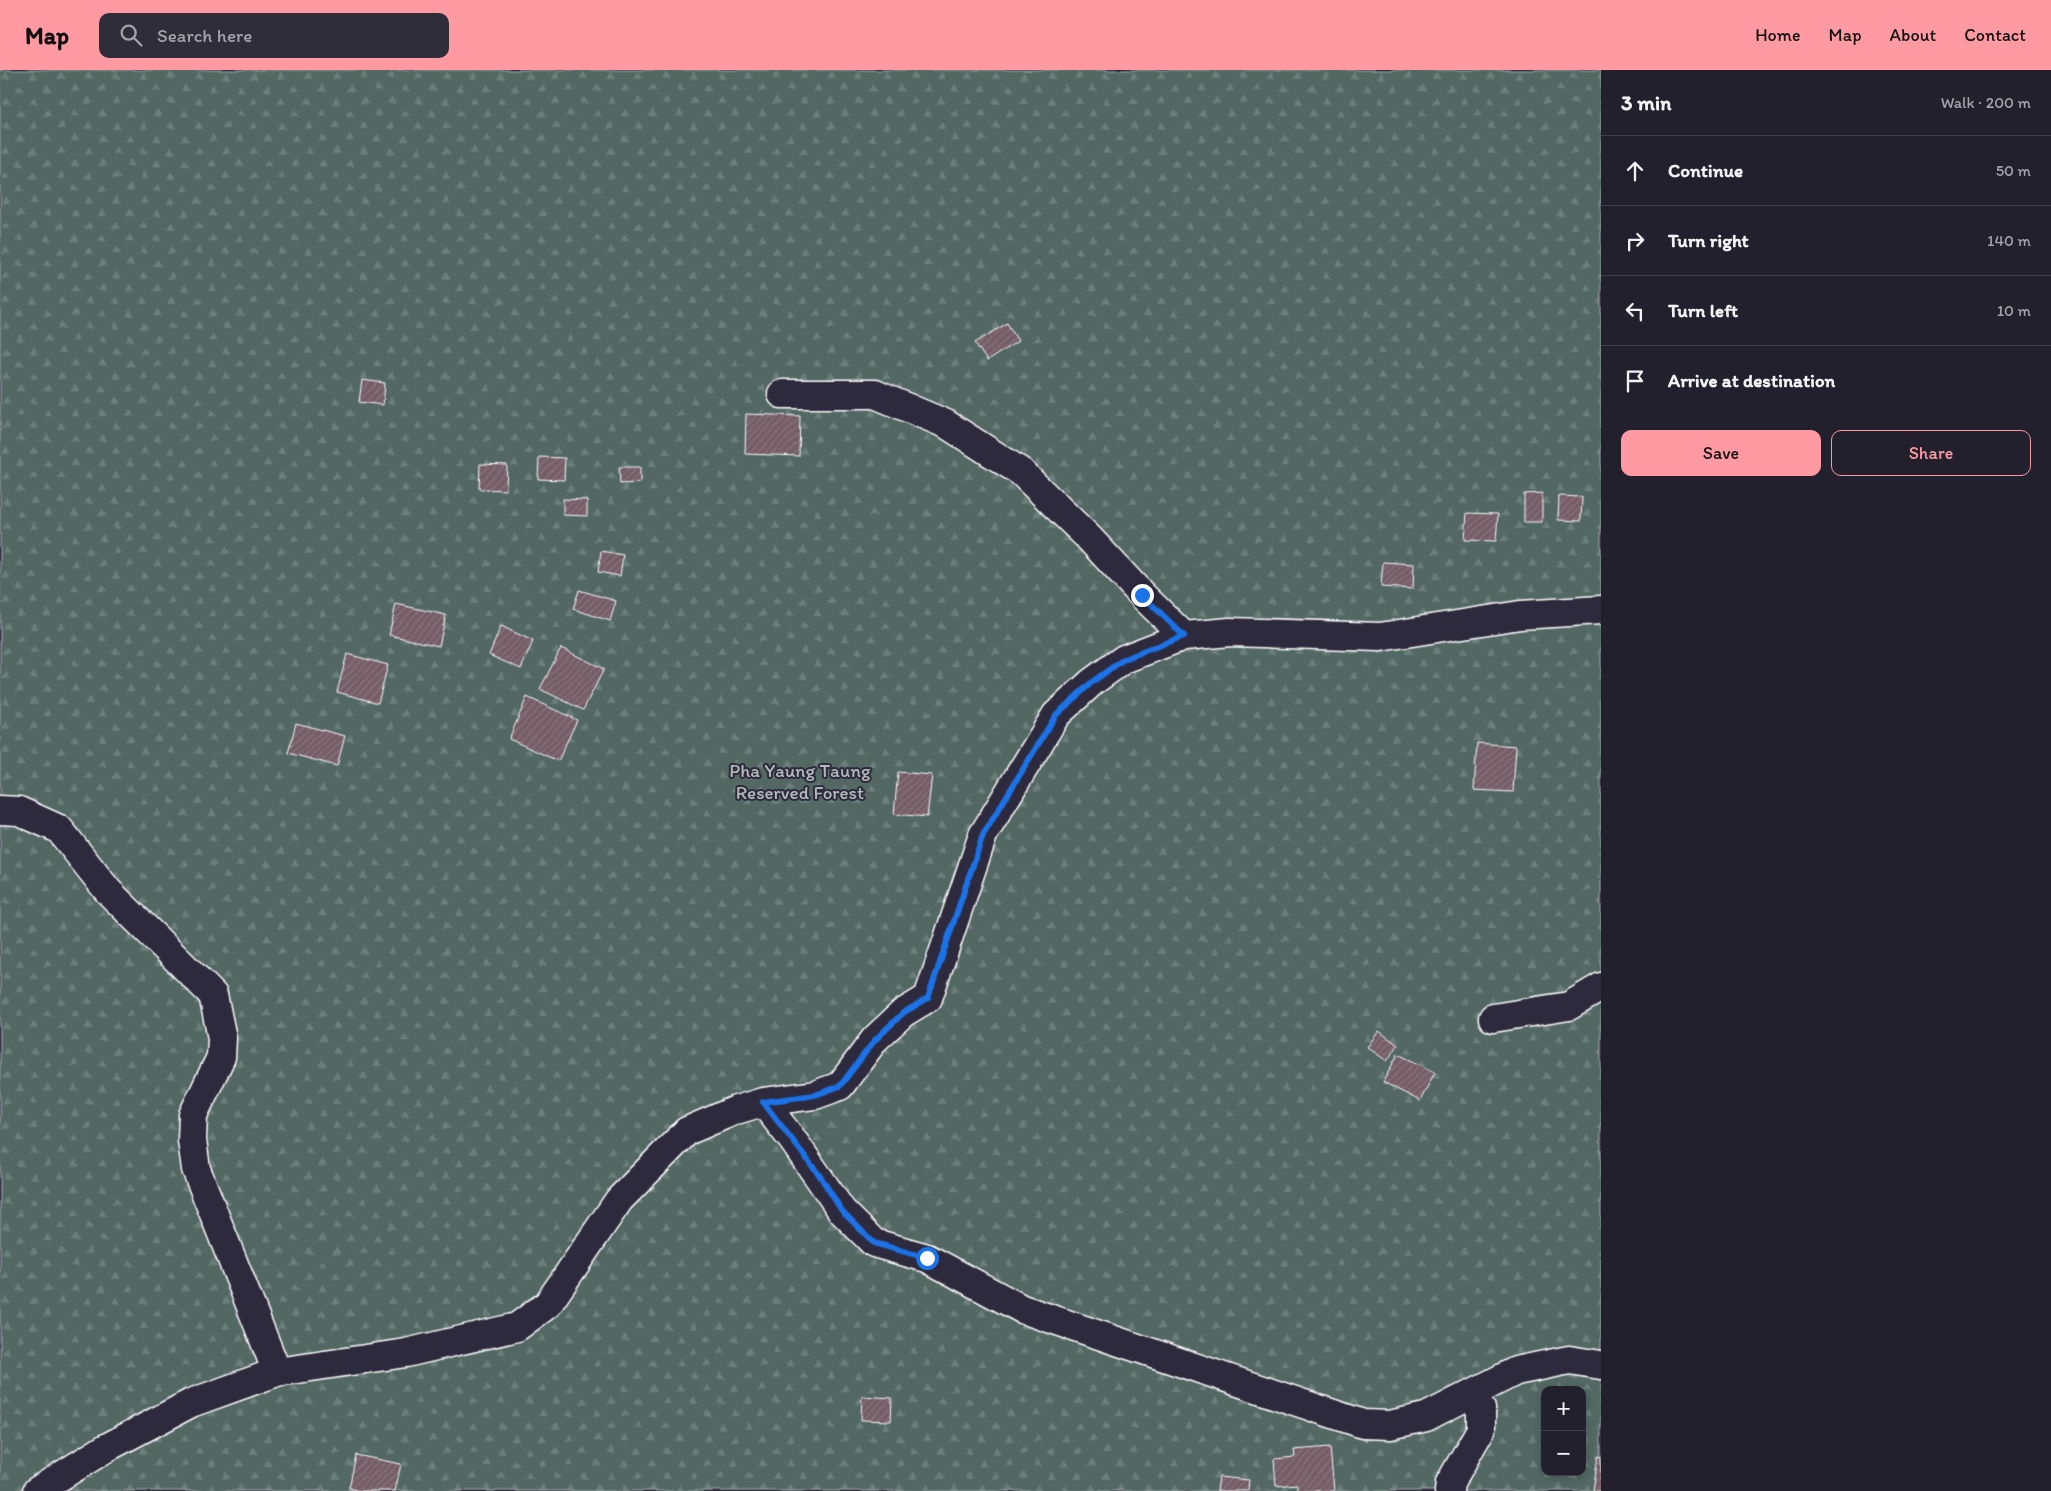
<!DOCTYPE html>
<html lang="en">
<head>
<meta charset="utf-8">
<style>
  :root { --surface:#23202e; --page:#2f2d3a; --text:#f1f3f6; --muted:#a3a3aa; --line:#403e4a; --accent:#ff9aa2 }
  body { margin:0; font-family:Itim,sans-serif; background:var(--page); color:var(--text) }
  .controls { position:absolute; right:15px; bottom:15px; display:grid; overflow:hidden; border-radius:10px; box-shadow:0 2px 8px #0003 }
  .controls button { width:45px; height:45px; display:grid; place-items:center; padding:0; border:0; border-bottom:1px solid var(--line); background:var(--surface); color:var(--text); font:25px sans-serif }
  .stop { position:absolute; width:15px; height:15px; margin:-11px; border:4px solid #1a73e8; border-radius:50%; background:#fff }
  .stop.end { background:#1a73e8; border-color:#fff; box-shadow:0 1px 5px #0008 }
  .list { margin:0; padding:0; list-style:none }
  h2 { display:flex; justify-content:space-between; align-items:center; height:65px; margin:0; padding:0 20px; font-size:21px }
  h2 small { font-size:16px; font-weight:400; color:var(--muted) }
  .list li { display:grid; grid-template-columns:32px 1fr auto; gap:15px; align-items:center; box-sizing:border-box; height:70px; padding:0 20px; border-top:1px solid var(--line) }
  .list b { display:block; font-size:19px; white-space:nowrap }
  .list em { font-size:16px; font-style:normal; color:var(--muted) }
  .actions { display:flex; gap:10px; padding:15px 20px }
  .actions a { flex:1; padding:11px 0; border:1px solid var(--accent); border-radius:10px; text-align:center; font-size:18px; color:var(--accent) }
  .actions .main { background:var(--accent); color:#111 }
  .icon { flex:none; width:28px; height:28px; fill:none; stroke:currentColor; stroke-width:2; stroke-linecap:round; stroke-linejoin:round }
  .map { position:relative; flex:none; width:1601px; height:1421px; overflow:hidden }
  header { display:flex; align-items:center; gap:30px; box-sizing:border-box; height:70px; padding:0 25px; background:var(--accent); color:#111 }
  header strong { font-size:24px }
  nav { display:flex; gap:28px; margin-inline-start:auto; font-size:18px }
  .search { width:350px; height:45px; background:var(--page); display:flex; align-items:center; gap:12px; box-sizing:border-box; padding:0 18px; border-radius:10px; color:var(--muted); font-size:19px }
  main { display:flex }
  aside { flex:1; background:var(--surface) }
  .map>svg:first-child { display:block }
  .forest { fill:url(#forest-firs); stroke:#a8b4b2; fill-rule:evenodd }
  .building { fill:url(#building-hatch); stroke:#fff }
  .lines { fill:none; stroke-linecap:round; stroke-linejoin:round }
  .minor-casing { stroke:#fff; stroke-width:31 }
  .minor { stroke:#2f2a3d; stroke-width:28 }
  .route { stroke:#1a73e8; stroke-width:6 }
  .labels { text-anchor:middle; stroke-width:4; stroke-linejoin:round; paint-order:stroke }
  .park-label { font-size:19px; fill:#b1bbb9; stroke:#2f2a3d }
</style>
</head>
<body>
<header>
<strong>Map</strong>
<div class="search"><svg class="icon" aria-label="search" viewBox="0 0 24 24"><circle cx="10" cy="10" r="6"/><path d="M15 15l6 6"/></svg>Search here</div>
<nav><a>Home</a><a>Map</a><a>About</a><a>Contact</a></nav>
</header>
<main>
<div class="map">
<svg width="1601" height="1421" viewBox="0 0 1601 1421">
  <defs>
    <pattern id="forest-firs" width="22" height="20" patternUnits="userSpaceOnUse" patternTransform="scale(1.25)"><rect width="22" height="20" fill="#526864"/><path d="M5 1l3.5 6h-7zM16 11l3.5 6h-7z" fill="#6c7f7b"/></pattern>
    <pattern id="building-hatch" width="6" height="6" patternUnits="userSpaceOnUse" patternTransform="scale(1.25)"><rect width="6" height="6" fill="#755d66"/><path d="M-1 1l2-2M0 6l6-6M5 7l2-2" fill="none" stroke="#8a757d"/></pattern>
  </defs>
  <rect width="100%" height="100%" fill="#2f2a3d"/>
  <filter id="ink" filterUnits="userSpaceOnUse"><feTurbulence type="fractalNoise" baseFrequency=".02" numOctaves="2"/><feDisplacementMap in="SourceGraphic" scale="10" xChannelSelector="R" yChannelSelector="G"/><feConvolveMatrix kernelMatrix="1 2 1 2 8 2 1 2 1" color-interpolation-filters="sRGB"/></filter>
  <g filter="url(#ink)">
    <path class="forest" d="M0,0H1601V1421H0ZM1545,1320H1582V1402H1545Z"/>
    <path class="building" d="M1007,253L1018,271L987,291L975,273Z
      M362,310L385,313L383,335L359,332Z
      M746,344L800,346L799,386L745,384Z
      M539,387L565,388L564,410L538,409Z
      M480,394L507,395L506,420L479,419Z
      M619,397H640V413L620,414Z
      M1542,423V452H1524V424Z
      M1559,426L1582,427L1581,451L1558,450Z
      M563,429L587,430V446L563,445Z
      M1467,443L1498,444L1496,471L1465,470Z
      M601,481L623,485L620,506L598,502Z
      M1383,492L1414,494L1413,519L1381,517Z
      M579,520L616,531L610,551L573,539Z
      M396,534L446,545L439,576L389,565Z
      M501,556L533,571L521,599L489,585Z
      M561,578L604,599L583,640L540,619Z
      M347,584L388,595L378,633L337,622Z
      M527,627L577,650L558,691L509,669Z
      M296,653L345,666L337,696L288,683Z
      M1477,673L1516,676L1513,722L1474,720Z
      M898,702L932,705L927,747L894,744Z
      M1379,961L1398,975L1387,991L1367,977Z
      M1398,984L1435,1002L1420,1031L1383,1012Z
      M862,1326L892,1328L891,1351L861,1350Z
      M1330,1377L1334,1421H1297V1414L1276,1416L1274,1389L1295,1387L1294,1380Z
      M356,1385L401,1394L395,1421H360L349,1418Z
      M1598,1386L1601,1387V1421H1593Z
      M1219,1407L1249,1410L1248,1421H1217Z"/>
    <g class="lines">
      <g class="minor-casing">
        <path id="minor" d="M782,324H875L946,354L1021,402L1089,468L1142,525L1184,566
          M0,740L19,741L59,759L108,821L213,925L222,968L221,987L193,1045L192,1070L196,1099L277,1302
          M1493,948L1569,936L1601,917
          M763,1032L792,1069L842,1141L874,1173L927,1188L1022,1239L1363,1354L1390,1355L1426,1347L1516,1301L1569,1290L1601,1295
          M37,1421L106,1378L191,1333L277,1302L406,1283L517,1257L548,1234L619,1130L687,1061L736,1040L763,1032L815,1025L840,1016L875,969L903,943L928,928L983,765L1056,645L1092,612L1124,589L1184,566L1230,562L1380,567L1520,545L1601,540
          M1449,1421L1450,1413L1481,1359V1339L1469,1325"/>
      </g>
      <use href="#minor" class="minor"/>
    </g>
  </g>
  <g class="lines" filter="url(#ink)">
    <path class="route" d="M927,1188L874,1173L842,1141L820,1106L763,1032L815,1025L840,1016L875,970L903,943L928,928L983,765L1056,645L1092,612L1124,589L1184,566L1142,525"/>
  </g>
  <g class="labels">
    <g class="park-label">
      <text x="800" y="707">Pha Yaung Taung<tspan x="800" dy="22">Reserved Forest</tspan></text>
    </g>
  </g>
</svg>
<div class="controls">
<button>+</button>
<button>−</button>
</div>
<div class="stop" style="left:927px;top:1188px"></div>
<div class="stop end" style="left:1142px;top:525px"></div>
</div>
<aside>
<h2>3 min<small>Walk · 200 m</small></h2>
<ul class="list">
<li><svg class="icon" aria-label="ahead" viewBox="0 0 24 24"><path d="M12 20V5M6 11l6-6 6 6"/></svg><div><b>Continue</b></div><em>50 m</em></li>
<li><svg class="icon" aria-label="right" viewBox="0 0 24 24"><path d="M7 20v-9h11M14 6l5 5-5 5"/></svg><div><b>Turn right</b></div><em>140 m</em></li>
<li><svg class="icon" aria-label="left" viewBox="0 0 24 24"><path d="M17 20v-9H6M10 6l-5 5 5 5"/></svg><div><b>Turn left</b></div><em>10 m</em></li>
<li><svg class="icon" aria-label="arrive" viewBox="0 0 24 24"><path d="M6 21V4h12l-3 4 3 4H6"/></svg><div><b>Arrive at destination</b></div></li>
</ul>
<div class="actions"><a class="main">Save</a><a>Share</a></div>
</aside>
</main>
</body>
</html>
